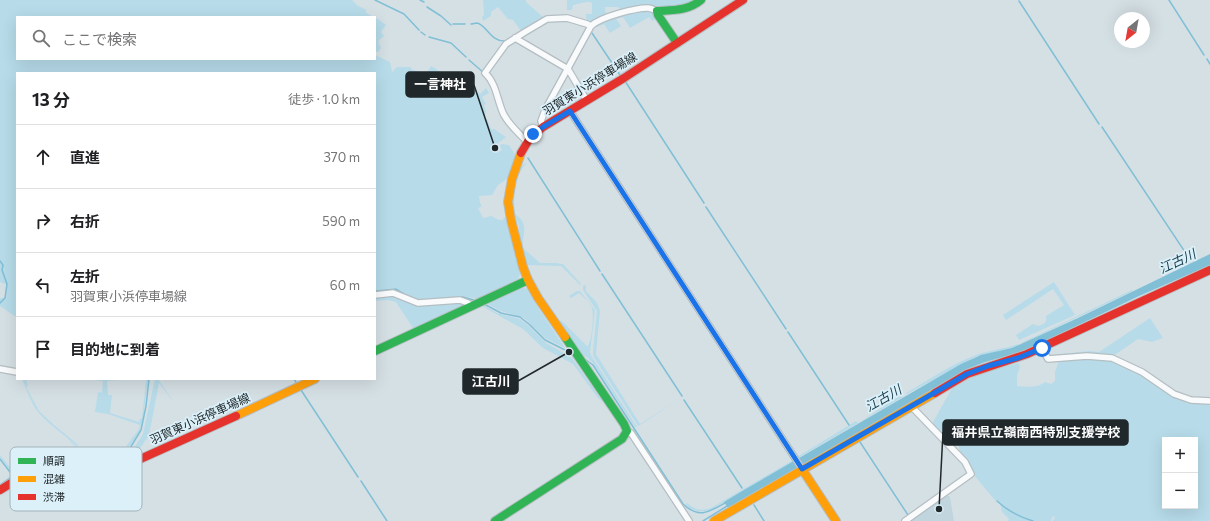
<!DOCTYPE html>
<html lang="ja">
<head>
<meta charset="utf-8">
<style>
  :root { --surface:#fff; --page:#f6f6f6; --text:#202124; --muted:#757577; --line:#e0e0e0 }
  body { margin:0; font-family:Commissioner,"Noto Sans JP",sans-serif; background:var(--page); color:var(--text) }
  .controls { position:absolute; right:12px; bottom:12px; display:grid; overflow:hidden; border-radius:0px; box-shadow:0 4px 16px #0002 }
  .controls button { width:36px; height:36px; display:grid; place-items:center; padding:0; border:0; border-bottom:1px solid var(--line); background:var(--surface); color:var(--text); font:20px sans-serif }
  .compass { position:absolute; left:1114px; top:12px; width:36px; height:36px; border-radius:50%; background:var(--surface); box-shadow:0 4px 16px #0002; rotate:211deg }
  .stop { position:absolute; width:12px; height:12px; margin:-9px; border:3px solid #1a73e8; border-radius:50%; background:#fff }
  .stop.end { background:#1a73e8; border-color:#fff; box-shadow:0 1px 4px #0008 }
  .list { margin:0; padding:0; list-style:none }
  h2 { display:flex; justify-content:space-between; align-items:center; height:52px; margin:0; padding:0 16px; font-size:17px }
  h2 small { font-size:13px; font-weight:400; color:var(--muted) }
  .list li { display:grid; grid-template-columns:26px 1fr auto; gap:12px; align-items:center; box-sizing:border-box; height:64px; padding:0 16px; border-top:1px solid var(--line) }
  .list b { display:block; font-size:15px; white-space:nowrap }
  .list p { margin:0; font-size:13px; white-space:nowrap; color:var(--muted) }
  .list em { font-size:13px; font-style:normal; color:var(--muted) }
  .icon { flex:none; width:22px; height:22px; fill:none; stroke:currentColor; stroke-width:2; stroke-linecap:round; stroke-linejoin:round }
  .map { position:relative; flex:none; width:1210px; height:521px; overflow:hidden }
  .search { position:absolute; background:var(--surface); box-shadow:0 4px 16px #0002; left:16px; top:16px; width:360px; height:44px; display:flex; align-items:center; gap:10px; box-sizing:border-box; padding:0 14px; border-radius:0px; color:var(--muted); font-size:15px }
  .panel { position:absolute; background:var(--surface); box-shadow:0 4px 16px #0002; left:16px; top:72px; width:360px; height:308px; border-radius:0px }
  .map>svg:first-child { display:block }
  .built { fill:#c0d5dd }
  .green { fill:#b7dbe9; fill-rule:evenodd }
  .water { fill:#80bfd6 }
  .lines { fill:none; stroke-linecap:round; stroke-linejoin:round }
  .stream { stroke:#80bfd6; stroke-width:1.5 }
  .street-casing { stroke:#b5bec2; stroke-width:8 }
  .fast-casing { stroke:#b5bec2; stroke-width:10 }
  .slow-casing { stroke:#b5bec2; stroke-width:10 }
  .jam-casing { stroke:#b5bec2; stroke-width:10 }
  .street { stroke:#f9fafb; stroke-width:5.5 }
  .fast { stroke:#30b455; stroke-width:8 }
  .slow { stroke:#ff9f0a; stroke-width:8 }
  .jam { stroke:#e5322d; stroke-width:8 }
  .route { stroke:#1a73e8; stroke-width:5 }
  .labels { text-anchor:middle; stroke-width:3.5; stroke-linejoin:round; paint-order:stroke }
  .street-label { font-size:12px; fill:#20282b; stroke:#dbf0f9 }
  .water-label { font-size:13px; font-style:italic; fill:#173e4c; stroke:#dbf0f9 }
  .key { fill:#dbf0f9; stroke:#a3b4bb; stroke-width:1 }
  .key-label { font-size:11px; fill:#20282b }
  .leader { fill:none; stroke:#20282b; stroke-width:1.5 }
  .callout-dot { fill:#20282b; stroke:#dbf0f9; stroke-width:1.5 }
  .callout { fill:#20282b; stroke:#20282b; stroke-width:1.5 }
  .callout-label { font-size:13px; text-anchor:middle; font-weight:bold; fill:#fff }
</style>
</head>
<body>
<div class="map">
<svg width="1210" height="521" viewBox="0 0 1210 521">
  <rect width="100%" height="100%" fill="#d5e0e5"/>
  <path class="built" d="M947,495L950,497L954,521H909Z"/>
  <path class="green" d="M0,0H352L358,6L367,10L365,12L373,17H17V59H375V55L390,62L392,72L397,67H410L413,70L426,74L431,66C446,74 446,80 456,92L465,91L466,85L472,87L480,94L486,88L489,93L482,97L486,104L484,105L486,112L485,118L487,119L491,129H494L506,137L491,149L497,153L502,150L500,147L501,144L509,145L516,156L508,178L498,185L492,195L479,196L480,203L482,206L478,208L483,218L491,216L499,220H503L504,217L506,219L520,274L518,279L478,299L463,296L420,300L411,297L396,288L375,290V73H17V322L16,317L0,306V298H6L7,285L0,282Z
    M483,0H526V2L544,18L521,31L513,20L508,19L498,7L491,12V16L483,21L482,17L484,15Z
    M567,0H699L691,6L622,12L618,7H605L606,17L587,23L586,14H592V3C586,0 580,4 573,5L572,10H567Z
    M649,10L654,13L657,18L652,21L649,17L630,28L623,17L616,19L621,26L610,33L604,24L597,27H593C609,16 631,12 649,10Z
    M375,18L378,19L386,25L381,32L384,36L378,41L381,48L378,52H375Z
    M525,163L526,164C514,176 513,197 515,214C531,225 521,234 523,248L540,263H556L563,264L581,284L580,285L561,266L526,265C524,257 520,249 519,241C519,235 520,229 518,223C517,220 514,218 513,215C509,200 513,174 525,163Z
    M1054,282L1075,315L1019,340L1016,335L1033,324L1038,326C1044,324 1047,323 1046,316L1064,305L1053,289L1006,320L1003,315Z
    M586,285V291L597,303L600,311L596,354L640,424L681,398L640,425L638,426L593,356V350L597,311L583,290V286Z
    M520,286L527,289L535,303L565,348L545,338L524,318L501,311L486,303Z
    M1132,290L1133,291L1021,344V343Z
    M577,291H580L595,310L590,353L592,357L637,427H635L593,363L588,358L577,352L557,322L559,320L563,322L587,346H588C592,340 594,315 592,308C590,303 583,296 579,293L571,298L569,296Z
    M389,294L407,301H460L468,304L415,329L413,328L396,302L388,300L375,301V296Z
    M481,304L497,313L520,319L529,326L546,343L572,358L603,402L598,398L573,364L543,348L523,329L480,305Z
    M1150,318L1163,338L1152,342L1138,339L1113,356L1087,354L1052,357L1051,355L1089,351L1099,352Z
    M1018,344L1019,345L1012,348L975,357L907,394L906,393C929,380 951,364 976,355C990,350 1004,349 1018,344Z
    M1087,358L1116,361L1141,373L1167,392L1210,403V521H1053L1055,517L1053,516L1051,521H1008L1009,519L1002,512L1000,503L994,499L973,474L961,455L958,444L953,439L944,437L934,425L933,422L952,388L980,373L1019,363L1020,367L1017,375V386C1026,387 1038,388 1045,382L1051,384L1055,381V372L1059,361ZM1165,440H1195V506H1165Z
    M22,379H26L28,386L26,387L39,411L54,425L76,443L96,467C120,465 117,457 130,441C134,435 138,433 140,425L108,414L95,412L98,392L102,393L103,381L87,379H127L107,381L108,395H112L110,413L139,422L140,419L142,418L146,381L147,379H148L143,419L138,434L132,442L123,458L117,463L106,468L95,469C82,443 56,433 38,412C31,403 27,390 22,379Z
    M155,379H158L176,405L159,383L149,435L135,456L136,457L132,459L131,453L143,434Z
    M901,395L903,397L798,458L797,457L856,421L858,423Z
    M66,437C76,446 88,457 93,469C84,470 75,471 65,470C46,468 30,465 12,474L0,457V455L13,471C23,467 33,465 44,465C59,466 75,471 91,466L79,451Z
    M795,459L796,460L712,509C702,513 694,512 686,505L687,503C695,510 701,511 711,508Z"/>
  <path class="water" d="M1210,254V265L1139,296L1024,351L985,362L967,369L728,508L724,502L744,490L961,364L981,355L1012,348L1021,344L1078,318Z"/>
  <g class="lines">
    <path class="stream" d="M375,0L404,14L419,30
      M420,0L424,2
      M1169,0L1204,55
      M1019,1L1099,124
      M427,7L441,16L451,25
      M453,24H465
      M471,24C473,24 475,23 477,23C487,25 490,42 506,41
      M421,32L425,35
      M592,33L620,75
      M429,37L451,43L466,57
      M1207,59L1210,64
      M469,60L484,73
      M625,81L704,203
      M1102,127L1189,258
      M528,158L600,271
      M706,207L786,329
      M0,261L3,265L2,270L7,284L5,298L0,303
      M602,274L682,396
      M375,291L396,289L407,296
      M435,299L463,297L477,301
      M484,304L501,313L520,317L530,325L545,340L571,353
      M788,332L849,425
      M582,357L593,365L683,504C699,519 709,512 725,503
      M294,379L297,384
      M301,390L358,477
      M684,400L742,488
      M860,442L908,515
      M0,459L13,476
      M114,466L124,458L141,430L146,406L149,379
      M361,481L387,521
      M0,485C24,466 33,468 63,471
      M997,501C1008,511 1019,517 1033,521
      M754,505L764,521
      M703,521L727,506"/>
    <g class="street-casing">
      <path id="street" d="M515,38L568,69L587,101
        M570,111L802,469
        M543,127L541,121L545,110L591,26
        M527,142C519,133 508,124 503,113C497,99 496,83 485,73L506,44L525,32L547,19L567,18L587,24L591,26C600,17 635,8 648,8C651,8 654,10 657,11
        M375,295L393,293L418,303L460,300L468,303L471,305
        M1042,348L1048,359L1087,356L1112,358L1142,372L1174,394L1191,400L1210,401
        M0,369L17,372
        M626,433H631L689,521
        M905,521L971,474L965,462L911,406"/>
    </g>
    <g class="fast-casing">
      <path id="fast" d="M677,43L658,15L657,11C673,10 688,11 701,0
        M375,351L528,280
        M495,521L622,439L627,431L624,424L565,337"/>
    </g>
    <g class="slow-casing">
      <path id="slow" d="M521,153L512,179L508,202L511,220L523,267L528,280L538,298L565,337
        M236,416L315,379
        M802,469L836,521
        M714,521L935,393"/>
    </g>
    <g class="jam-casing">
      <path id="jam" d="M521,153L530,138L543,127L624,78L743,0
        M935,393L967,374L1027,354L1210,270
        M0,490L21,477L29,474L74,475L103,473L118,469L236,416"/>
    </g>
    <use href="#street" class="street"/>
    <use href="#fast" class="fast"/>
    <use href="#slow" class="slow"/>
    <use href="#jam" class="jam"/>
  </g>
  <g class="lines">
    <path class="route" d="M533,134L543,127L570,111L802,469L967,374L988,366L1018,358L1042,348"/>
  </g>
  <g class="labels">
    <g class="street-label">
      <text transform="translate(590 84) rotate(-32)" y="4">羽賀東小浜停車場線</text>
      <text transform="translate(200 419) rotate(-24)" y="4">羽賀東小浜停車場線</text>
    </g>
    <g class="water-label">
      <text transform="translate(1177 261) rotate(-25)" y="5">江古川</text>
      <text transform="translate(883 398) rotate(-30)" y="5">江古川</text>
    </g>
  </g>
  <rect x="10" y="447" width="132" height="64" rx="6" class="key"/>
  <rect x="18" y="458" width="18" height="6" fill="#30b455"/>
  <rect x="18" y="476" width="18" height="6" fill="#ff9f0a"/>
  <rect x="18" y="494" width="18" height="6" fill="#e5322d"/>
  <g class="key-label">
    <text x="43" y="465">順調</text>
    <text x="43" y="483">混雑</text>
    <text x="43" y="501">渋滞</text>
  </g>
  <path class="leader" d="M495 148L474 85M569 352L518 381M939 509L943 432"/>
  <g class="callout-dot">
    <circle cx="495" cy="148" r="4"/>
    <circle cx="569" cy="352" r="4"/>
    <circle cx="939" cy="509" r="4"/>
  </g>
  <g class="callout">
    <rect x="406" y="72" width="68" height="25" rx="4"/>
    <rect x="463" y="369" width="55" height="25" rx="4"/>
    <rect x="943" y="420" width="185" height="25" rx="4"/>
  </g>
  <g class="callout-label">
    <text x="440" y="89">一言神社</text>
    <text x="491" y="386">江古川</text>
    <text x="1036" y="437">福井県立嶺南西特別支援学校</text>
  </g>
</svg>
<div class="controls">
<button>+</button>
<button>−</button>
</div>
<svg class="compass" viewBox="-18 -18 36 36"><path d="M0-13l5 13h-10z" fill="#e53935"/><path d="M0 13l5-13h-10z" fill="#757577"/></svg>
<div class="stop" style="left:1042px;top:348px"></div>
<div class="stop end" style="left:533px;top:134px"></div>
<div class="search"><svg class="icon" aria-label="search" viewBox="0 0 24 24"><circle cx="10" cy="10" r="6"/><path d="M15 15l6 6"/></svg>ここで検索</div>
<section class="panel">
<h2>13 分<small>徒歩 · 1.0 km</small></h2>
<ul class="list">
<li><svg class="icon" aria-label="ahead" viewBox="0 0 24 24"><path d="M12 20V5M6 11l6-6 6 6"/></svg><div><b>直進</b></div><em>370 m</em></li>
<li><svg class="icon" aria-label="right" viewBox="0 0 24 24"><path d="M7 20v-9h11M14 6l5 5-5 5"/></svg><div><b>右折</b></div><em>590 m</em></li>
<li><svg class="icon" aria-label="left" viewBox="0 0 24 24"><path d="M17 20v-9H6M10 6l-5 5 5 5"/></svg><div><b>左折</b><p>羽賀東小浜停車場線</p></div><em>60 m</em></li>
<li><svg class="icon" aria-label="arrive" viewBox="0 0 24 24"><path d="M6 21V4h12l-3 4 3 4H6"/></svg><div><b>目的地に到着</b></div></li>
</ul>
</section>
</div>
</body>
</html>
